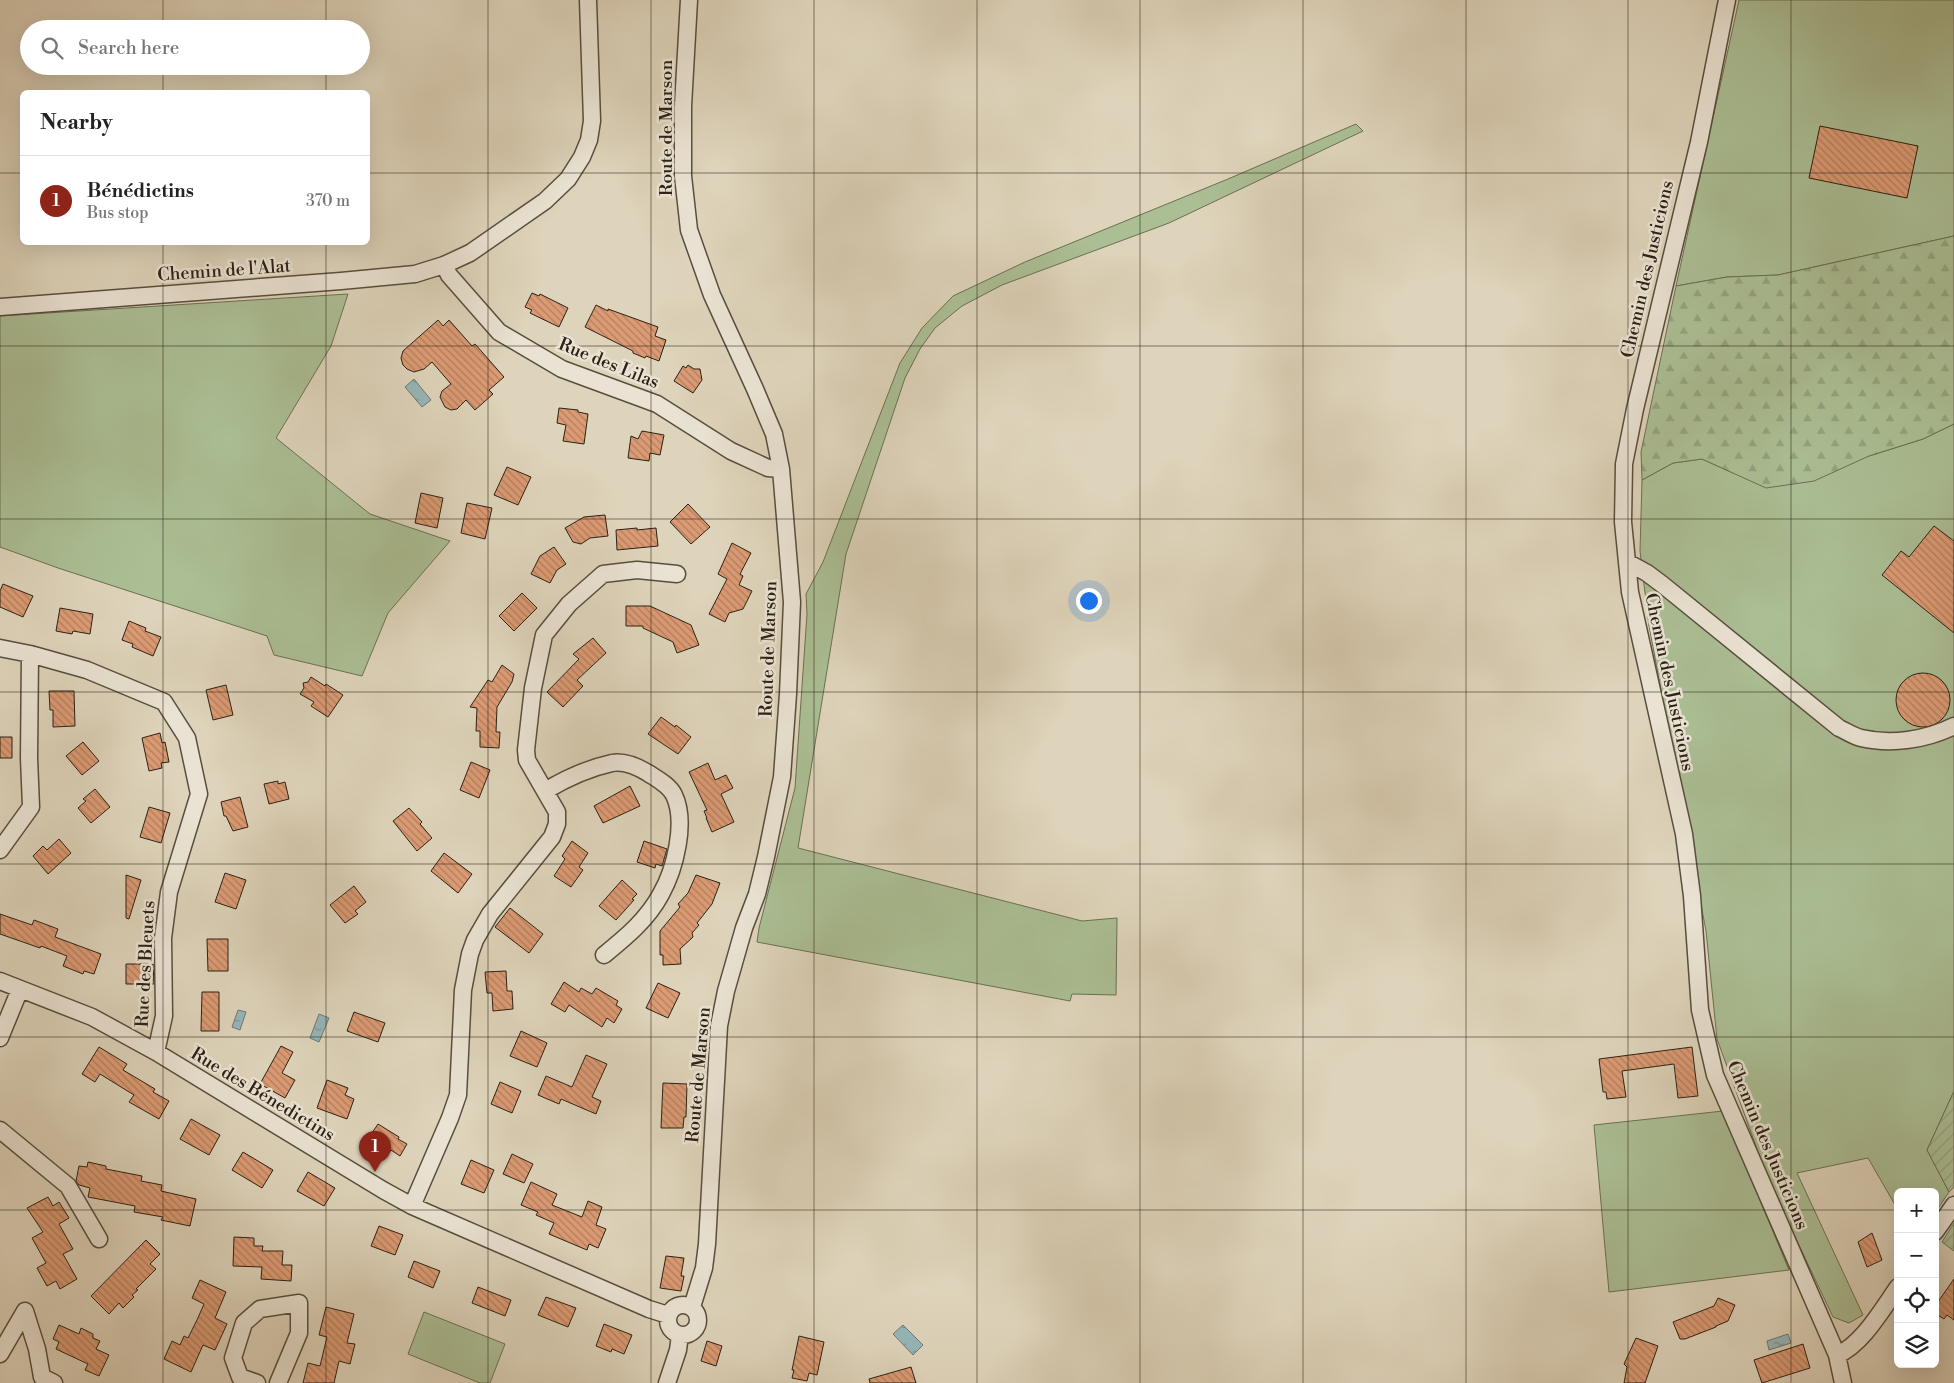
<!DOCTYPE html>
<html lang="en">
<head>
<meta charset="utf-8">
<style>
  :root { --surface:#fff; --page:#f2f2f2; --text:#222; --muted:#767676; --line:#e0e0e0; --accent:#8f2418 }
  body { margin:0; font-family:"Libre Bodoni",serif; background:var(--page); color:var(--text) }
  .controls { position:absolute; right:15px; bottom:15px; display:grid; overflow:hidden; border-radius:8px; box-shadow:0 5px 20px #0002 }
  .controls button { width:45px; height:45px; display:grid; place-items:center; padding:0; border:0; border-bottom:1px solid var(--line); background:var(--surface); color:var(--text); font:25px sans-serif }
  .you { position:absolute; left:1088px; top:600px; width:18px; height:18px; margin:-12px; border:4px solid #fff; border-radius:50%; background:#1a73e8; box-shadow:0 0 0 8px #1a73e833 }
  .badge { display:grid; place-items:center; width:32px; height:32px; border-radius:50%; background:var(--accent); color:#fff; font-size:16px; font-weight:700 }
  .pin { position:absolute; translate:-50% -41px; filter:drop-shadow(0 1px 2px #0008) }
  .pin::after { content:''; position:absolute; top:26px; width:18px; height:15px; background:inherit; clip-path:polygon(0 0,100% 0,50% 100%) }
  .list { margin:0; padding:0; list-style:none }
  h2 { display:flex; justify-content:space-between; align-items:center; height:65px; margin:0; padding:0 20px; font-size:21px }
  h2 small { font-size:16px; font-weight:400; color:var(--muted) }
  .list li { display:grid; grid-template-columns:32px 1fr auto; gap:15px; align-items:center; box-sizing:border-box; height:90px; padding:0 20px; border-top:1px solid var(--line) }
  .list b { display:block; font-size:19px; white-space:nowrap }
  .list p { margin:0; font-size:16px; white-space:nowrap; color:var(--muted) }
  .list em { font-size:16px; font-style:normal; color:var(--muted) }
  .icon { flex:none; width:28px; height:28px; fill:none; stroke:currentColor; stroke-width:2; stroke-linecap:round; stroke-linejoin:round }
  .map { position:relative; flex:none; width:1954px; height:1383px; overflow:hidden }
  .search { position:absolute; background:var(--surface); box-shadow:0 5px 20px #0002; left:20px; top:20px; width:350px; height:55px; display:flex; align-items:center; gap:12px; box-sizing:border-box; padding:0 18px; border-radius:28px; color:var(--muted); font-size:19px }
  .panel { position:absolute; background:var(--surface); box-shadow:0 5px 20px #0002; left:20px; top:90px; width:350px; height:155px; border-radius:8px }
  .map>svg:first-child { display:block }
  .grass { fill:#abbe94; stroke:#6b7054 }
  .forest { fill:url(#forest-firs); stroke:#6b7054 }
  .garden { fill:url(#garden-furrows); stroke:#6b7054 }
  .water { fill:url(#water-ripples); stroke:#6b7a77 }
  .building { fill:url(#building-back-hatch); stroke:#2b2115 }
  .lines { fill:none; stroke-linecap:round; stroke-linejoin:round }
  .minor-casing { stroke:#584e3e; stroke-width:19 }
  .minor { stroke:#eae3d3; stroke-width:16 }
  .grid { fill:none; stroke:#2b2115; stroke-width:1; stroke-opacity:0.55 }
  .labels { text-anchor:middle; stroke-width:5; stroke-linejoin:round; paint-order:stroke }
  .street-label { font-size:18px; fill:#2b2115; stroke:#eae3d3 }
</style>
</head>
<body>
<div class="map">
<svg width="1954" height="1383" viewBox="0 0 1954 1383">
  <defs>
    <pattern id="forest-firs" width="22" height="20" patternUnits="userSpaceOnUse" patternTransform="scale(1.25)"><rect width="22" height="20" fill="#abbe94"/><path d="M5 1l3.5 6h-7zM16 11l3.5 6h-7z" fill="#93a37f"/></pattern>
    <pattern id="garden-furrows" width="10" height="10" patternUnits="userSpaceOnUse" patternTransform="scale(1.25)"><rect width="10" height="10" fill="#abbe94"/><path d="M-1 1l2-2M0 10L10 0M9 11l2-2" fill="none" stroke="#93a37f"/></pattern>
    <pattern id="water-ripples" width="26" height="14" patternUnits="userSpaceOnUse" patternTransform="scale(1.25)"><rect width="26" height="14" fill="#96b6b9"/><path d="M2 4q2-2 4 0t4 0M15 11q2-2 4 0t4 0" fill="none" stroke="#7b9495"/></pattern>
    <pattern id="building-back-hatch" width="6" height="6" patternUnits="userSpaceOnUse" patternTransform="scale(1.25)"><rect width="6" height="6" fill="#dc9b74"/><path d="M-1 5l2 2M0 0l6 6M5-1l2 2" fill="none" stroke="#b37e5e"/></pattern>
  </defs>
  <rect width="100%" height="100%" fill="#ded4bb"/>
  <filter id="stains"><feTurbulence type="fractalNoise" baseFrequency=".004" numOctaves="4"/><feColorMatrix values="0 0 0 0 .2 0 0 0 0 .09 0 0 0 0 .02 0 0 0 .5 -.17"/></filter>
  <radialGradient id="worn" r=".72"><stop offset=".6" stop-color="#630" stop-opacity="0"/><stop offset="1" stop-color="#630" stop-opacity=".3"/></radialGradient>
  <path class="grass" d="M1739,0H1954V236L1778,275L1727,277L1676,286Z
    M1356,124L1363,131L1169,223L1002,285L962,306L935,328L920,349L905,378L846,554L798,848L1082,921L1117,918L1116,995L1072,994L1070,1001L757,942L759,928L795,788L807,614L806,594L823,562L900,363L922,328L953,296L1025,262L1228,179Z
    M348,294L331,346L276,438L370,514L450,541L388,613L362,676L274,655L267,636L58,568L0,547V316Z
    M1954,424V1091L1927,1150L1949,1192L1935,1213V1192H1898V1210L1868,1158L1797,1173L1863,1315L1849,1323L1833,1317L1769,1182L1717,1039L1706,931L1649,626L1640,551L1642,480L1673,463L1702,459L1733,473L1869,456L1923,439Z
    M1723,1111L1789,1270L1609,1292L1594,1125Z
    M424,1312L505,1344L490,1383H480L408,1354Z"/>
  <path class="forest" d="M1954,236V424L1923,439L1869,456L1814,481L1766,488L1702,459L1673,463L1642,480L1641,452L1676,286L1727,277L1778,275Z"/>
  <path class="garden" d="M1954,1091V1187L1949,1192L1927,1150Z
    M1954,1223V1251L1942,1242Z"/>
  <path class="water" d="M414,379L431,400L422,407L405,387Z
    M238,1010L246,1012L240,1030L232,1027Z
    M319,1014L329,1018L319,1042L310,1038Z
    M903,1325L923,1345L913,1355L893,1334Z
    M1788,1334L1791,1343L1769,1350L1767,1341Z"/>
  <path class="building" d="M1820,126L1918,146L1907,198L1809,178Z
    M532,293L539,296L540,294L568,308L559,327L530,313L532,310L525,307Z
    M596,305L608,311V309L658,327L655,336L666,340L659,361L646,356L645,358L633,353V351L585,327Z
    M438,320L443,326L449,320L472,346L475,344L504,377L489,390L493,394L475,410L466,400L457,409L451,410L445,407L440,397L442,391L451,384L432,362L424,369L414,372L407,369L403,365L401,358L403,351Z
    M688,365L694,369H700L702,380L693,393L674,381L683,366L686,368Z
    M559,408L578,410V412L588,414L584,444L563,441L566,425L557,423Z
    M642,431L664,435L660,455L650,453L649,461L628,458L631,436L638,439Z
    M507,467L531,477L518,505L494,495Z
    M421,493L443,498L437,528L415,523Z
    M467,503L492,508L485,539L461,533Z
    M688,504L710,527L691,544L670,522Z
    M605,515L608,536L590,538L581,544L573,542L565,528L584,517Z
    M1934,526L1954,541V633L1882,575L1901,551L1909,557Z
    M637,528V530L656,528L658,546L617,550L616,530Z
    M732,543L751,553L740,574L743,576L739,585L752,591L743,609L729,613L725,622L709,614L727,579L718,574Z
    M554,547L566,564L557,570L550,583L531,574L540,556Z
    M3,584L33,596L23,617L0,607V591Z
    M522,593L537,608L514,631L499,616Z
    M626,606H650L691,625L699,645L677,653L673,642L643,628V626H626Z
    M60,608L93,614L90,634L73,631L72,634L56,631Z
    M129,621L146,628L145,631L161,637L153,656L132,647L133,644L122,640Z
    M593,638L606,653L577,680L583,686L563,707L547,692L579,659L573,654Z
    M502,665L514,674L512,682L497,707L496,732H500L499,748L480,747V731H476L477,708L470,707L488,680L492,682Z
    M1896 700a27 27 0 1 1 54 0a27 27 0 1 1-54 0Z
    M311,677L325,686L326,684L343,695L328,717L311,706L314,702L300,694L304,688L303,683L308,682Z
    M226,685L233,715L213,720L206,690Z
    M49,691H74L75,726L53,727V710H50Z
    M661,717L675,727L676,725L691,737L678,754L648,734Z
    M160,733L162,743L165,742L169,762L161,763L162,768L149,771L142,738Z
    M0,737H12V758H0Z
    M83,742L99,761L82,775L66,756Z
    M471,762L490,770L479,798L460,790Z
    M708,763L715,780L726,775L733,788L721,794L734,822L712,832L706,818H707L704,811L707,810L689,772Z
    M278,781V784L285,782L289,799L269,804L264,784Z
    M630,786L640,806L603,823L594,806Z
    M95,789L110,807L91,823L78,808L86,801L83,799Z
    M240,797L248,827L233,831L226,816H224L221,802Z
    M149,807L170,813L161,843L140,837Z
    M409,808L422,822L420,824L432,838L417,851L393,821Z
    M59,839L71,853L48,874L33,856L43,846L47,850Z
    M572,841L588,853L579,867L583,870L571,887L554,876L565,859L562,856Z
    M644,841L667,849L662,866L656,864L655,868L637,862Z
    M444,853L472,874L458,893L431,871Z
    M225,873L246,880L236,909L215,902Z
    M126,875L141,880L129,919L126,918Z
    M696,875L720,883L712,904L697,923L699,925L692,933L693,937L680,949L681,964L663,965V955H660V931L680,907L678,904L688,893Z
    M622,880L637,894L632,899L634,900L616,920L599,906Z
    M354,886L366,902L355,911L358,914L345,923L330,905Z
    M510,908L543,934L529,953L495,927Z
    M0,914L32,925L34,920L58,929L55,937L101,954L94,974L84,971L83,974L63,966L67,956L41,946L40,948L0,934Z
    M207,939H228V971H208Z
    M126,964H153L154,984H126Z
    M506,971L507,991H512L513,1009L493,1011L492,993H487L485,972Z
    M564,982L579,992L581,988L592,994L596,988L618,1001L616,1005L622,1009L614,1023L607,1018L602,1027L569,1005L565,1012L551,1004Z
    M658,983L680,993L668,1018L646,1008Z
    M202,992H219V1031H201Z
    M354,1012L385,1023L378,1042L347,1031Z
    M521,1031L547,1043L537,1067L510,1056Z
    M281,1046L293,1052L282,1073L295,1080L285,1098L260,1084Z
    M99,1047L127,1064L123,1070L155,1089L153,1092L169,1101L159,1119L129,1102L134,1095L100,1074L95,1082L82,1074Z
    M1692,1047L1698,1096L1678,1098L1674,1064L1622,1071L1626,1097L1607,1099L1606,1092H1603L1599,1059Z
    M586,1055L607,1064L592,1097L601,1101L596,1114L561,1099L559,1104L538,1095L546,1076L572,1087Z
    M327,1080L348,1088L345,1095L354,1099L347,1119L317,1108Z
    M500,1082L521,1091L512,1113L491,1104Z
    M663,1083L687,1084L686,1117H684L683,1128H661Z
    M191,1119L220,1135L209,1155L180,1139Z
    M378,1124L399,1137L398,1139L407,1144L400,1156L391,1150L388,1154L375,1147L376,1144L368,1139Z
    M243,1152L273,1170L262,1188L232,1170Z
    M512,1154L533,1164L524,1183L503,1174Z
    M471,1160L494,1170L484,1193L461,1184Z
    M88,1162L106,1166V1169L142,1176L141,1181L162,1185L161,1191L196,1199L190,1226L161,1220L163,1217L134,1212L135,1206L88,1197L90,1188L79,1185L76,1181L79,1166L87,1167Z
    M308,1172L335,1188L324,1206L297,1191Z
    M531,1182L557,1194L552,1205L582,1217L588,1201L602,1207L596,1225L606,1229L598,1248L589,1244L587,1250L549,1234L554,1223L536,1215L538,1212L521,1205Z
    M48,1197L53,1206L59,1202L69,1218L59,1224L73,1249L63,1254L77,1279L60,1289L56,1281L47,1286L37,1268L46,1263L32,1238L43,1232L27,1208Z
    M379,1226L403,1235L395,1255L371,1246Z
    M1872,1233L1882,1260L1867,1267L1858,1242Z
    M234,1237L254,1238V1246H263L262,1251H283L282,1265H292L291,1281L261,1279L262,1267L233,1266Z
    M146,1240L160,1254L150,1264L156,1269L136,1289L138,1290L132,1295L134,1297L123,1308L119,1303L109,1314L91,1296Z
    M666,1256L684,1258L681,1276H684L681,1291L660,1288Z
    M414,1261L440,1271L433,1288L408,1277Z
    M1954,1279V1320L1947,1315L1944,1319L1935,1313V1306Z
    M200,1280L226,1292L215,1318L227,1324L215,1350L203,1345L191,1372L164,1359L172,1341L180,1345L184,1336L188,1338L197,1320L204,1304L192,1298Z
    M478,1287L511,1300L505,1316L472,1303Z
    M546,1297L576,1308L568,1327L538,1315Z
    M1718,1298L1735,1305L1728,1321L1716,1326V1327L1685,1339H1680L1673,1322L1714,1306Z
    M326,1307L354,1314L347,1343L355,1344L350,1364L339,1361L334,1383H303L308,1363L320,1366L327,1337L319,1335Z
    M604,1324L632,1335L624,1354L612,1349L611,1352L596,1346Z
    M59,1325L79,1334L81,1328L93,1334V1338L100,1341L96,1349L109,1355L99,1376L85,1370L88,1364L56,1349L59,1342L53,1339Z
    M799,1336L824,1342L817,1375L809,1373L807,1381L792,1378L794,1370H792Z
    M1636,1338L1658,1346L1645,1383H1624L1627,1367L1624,1364Z
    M707,1341L722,1346L716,1366L701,1361Z
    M1803,1344L1810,1368L1762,1383L1754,1360Z
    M911,1367L916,1383H870L869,1379Z"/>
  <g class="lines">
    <g class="minor-casing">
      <path id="minor" d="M689,0L683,106V176L689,230L712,295L755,389L774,434L781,469L792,602L788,694L782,777L766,857L757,894L744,928L726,991L719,1026L707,1244L704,1268L692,1307
        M1727,0L1699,142L1635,409L1624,464L1623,522L1630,592L1684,834L1692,896L1700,1010L1715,1075L1837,1355L1843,1383
        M444,265L449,275L499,332L562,369L657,404L731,451L768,468L781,469
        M0,307L341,281L415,274L444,265L470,253L545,201L568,179L582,157L589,140L592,121L588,0
        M1627,562L1647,573L1663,585L1839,728C1846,731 1853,736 1861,738C1891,745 1926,740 1954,726
        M0,648L30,654L87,670L164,702L187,738L199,794L169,892L163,938L164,1016L156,1052
        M545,791C565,779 589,768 612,763C624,761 638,767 648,773C657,779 669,785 674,795C687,822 675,869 661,894C647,920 626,937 604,955
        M0,850L31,807L29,758L30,654
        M0,981L92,1017L156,1052L383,1190L412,1206L649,1309L668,1315
        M0,1038L20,989
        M0,1130L68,1186L99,1239
        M412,1206L450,1118L458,1095L463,990L470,954L475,940L490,914L552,837L557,824V812L527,760L526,750L533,688L544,635L569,604L603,574L637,570L677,574
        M1935,1232L1954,1205
        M668 1320a15 15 0 1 1 30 0a15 15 0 1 1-30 0Z
        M0,1354L25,1311L37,1349L42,1377L54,1383
        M1837,1355C1862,1345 1883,1308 1898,1287
        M257,1383L240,1377L233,1358L244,1323L260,1309L299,1303V1333L278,1383
        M667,1383L678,1350L680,1335"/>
    </g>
    <use href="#minor" class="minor"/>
  </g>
  <path class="grid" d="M163,0V29M326,0V29M488,0V1383M651,0V1383M814,0V1383M977,0V1383M1140,0V1383M1303,0V1383M1466,0V1383M1628,0V1383M1791,0V1383M163,66V92M326,66V92M0,173H22M368,173H1954M163,242V1383M326,242V1383M0,346H1954M0,519H1954M0,692H1954M0,864H1954M0,1037H1954M0,1210H1898M1935,1210H1954"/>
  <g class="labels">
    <g class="street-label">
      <text transform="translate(666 128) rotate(-90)" y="6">Route de Marson</text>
      <text transform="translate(1647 269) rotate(-77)" y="6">Chemin des Justicions</text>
      <text transform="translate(224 270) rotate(-4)" y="6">Chemin de l'Alat</text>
      <text transform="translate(609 363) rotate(22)" y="6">Rue des Lilas</text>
      <text transform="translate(768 649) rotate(-88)" y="6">Route de Marson</text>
      <text transform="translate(1670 682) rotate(78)" y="6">Chemin des Justicions</text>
      <text transform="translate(145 964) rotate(-87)" y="6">Rue des Bleuets</text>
      <text transform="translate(698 1075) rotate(-85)" y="6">Route de Marson</text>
      <text transform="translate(263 1094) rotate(31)" y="6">Rue des Bénedictins</text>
      <text transform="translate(1768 1145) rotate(67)" y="6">Chemin des Justicions</text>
    </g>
  </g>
  <rect width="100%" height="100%" filter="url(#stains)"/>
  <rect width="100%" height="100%" fill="url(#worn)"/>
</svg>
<div class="controls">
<button>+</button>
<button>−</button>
<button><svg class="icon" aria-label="locate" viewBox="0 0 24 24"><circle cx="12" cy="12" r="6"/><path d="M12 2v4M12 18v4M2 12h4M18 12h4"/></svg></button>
<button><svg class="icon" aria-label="layers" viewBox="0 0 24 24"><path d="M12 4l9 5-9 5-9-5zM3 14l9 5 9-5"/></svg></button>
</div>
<div class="you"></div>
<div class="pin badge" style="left:375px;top:1172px">1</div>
<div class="search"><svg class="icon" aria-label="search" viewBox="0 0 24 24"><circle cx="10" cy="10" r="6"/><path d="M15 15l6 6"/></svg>Search here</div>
<section class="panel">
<h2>Nearby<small></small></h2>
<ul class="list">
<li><span class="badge">1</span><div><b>Bénédictins</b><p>Bus stop</p></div><em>370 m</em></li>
</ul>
</section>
</div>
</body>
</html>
